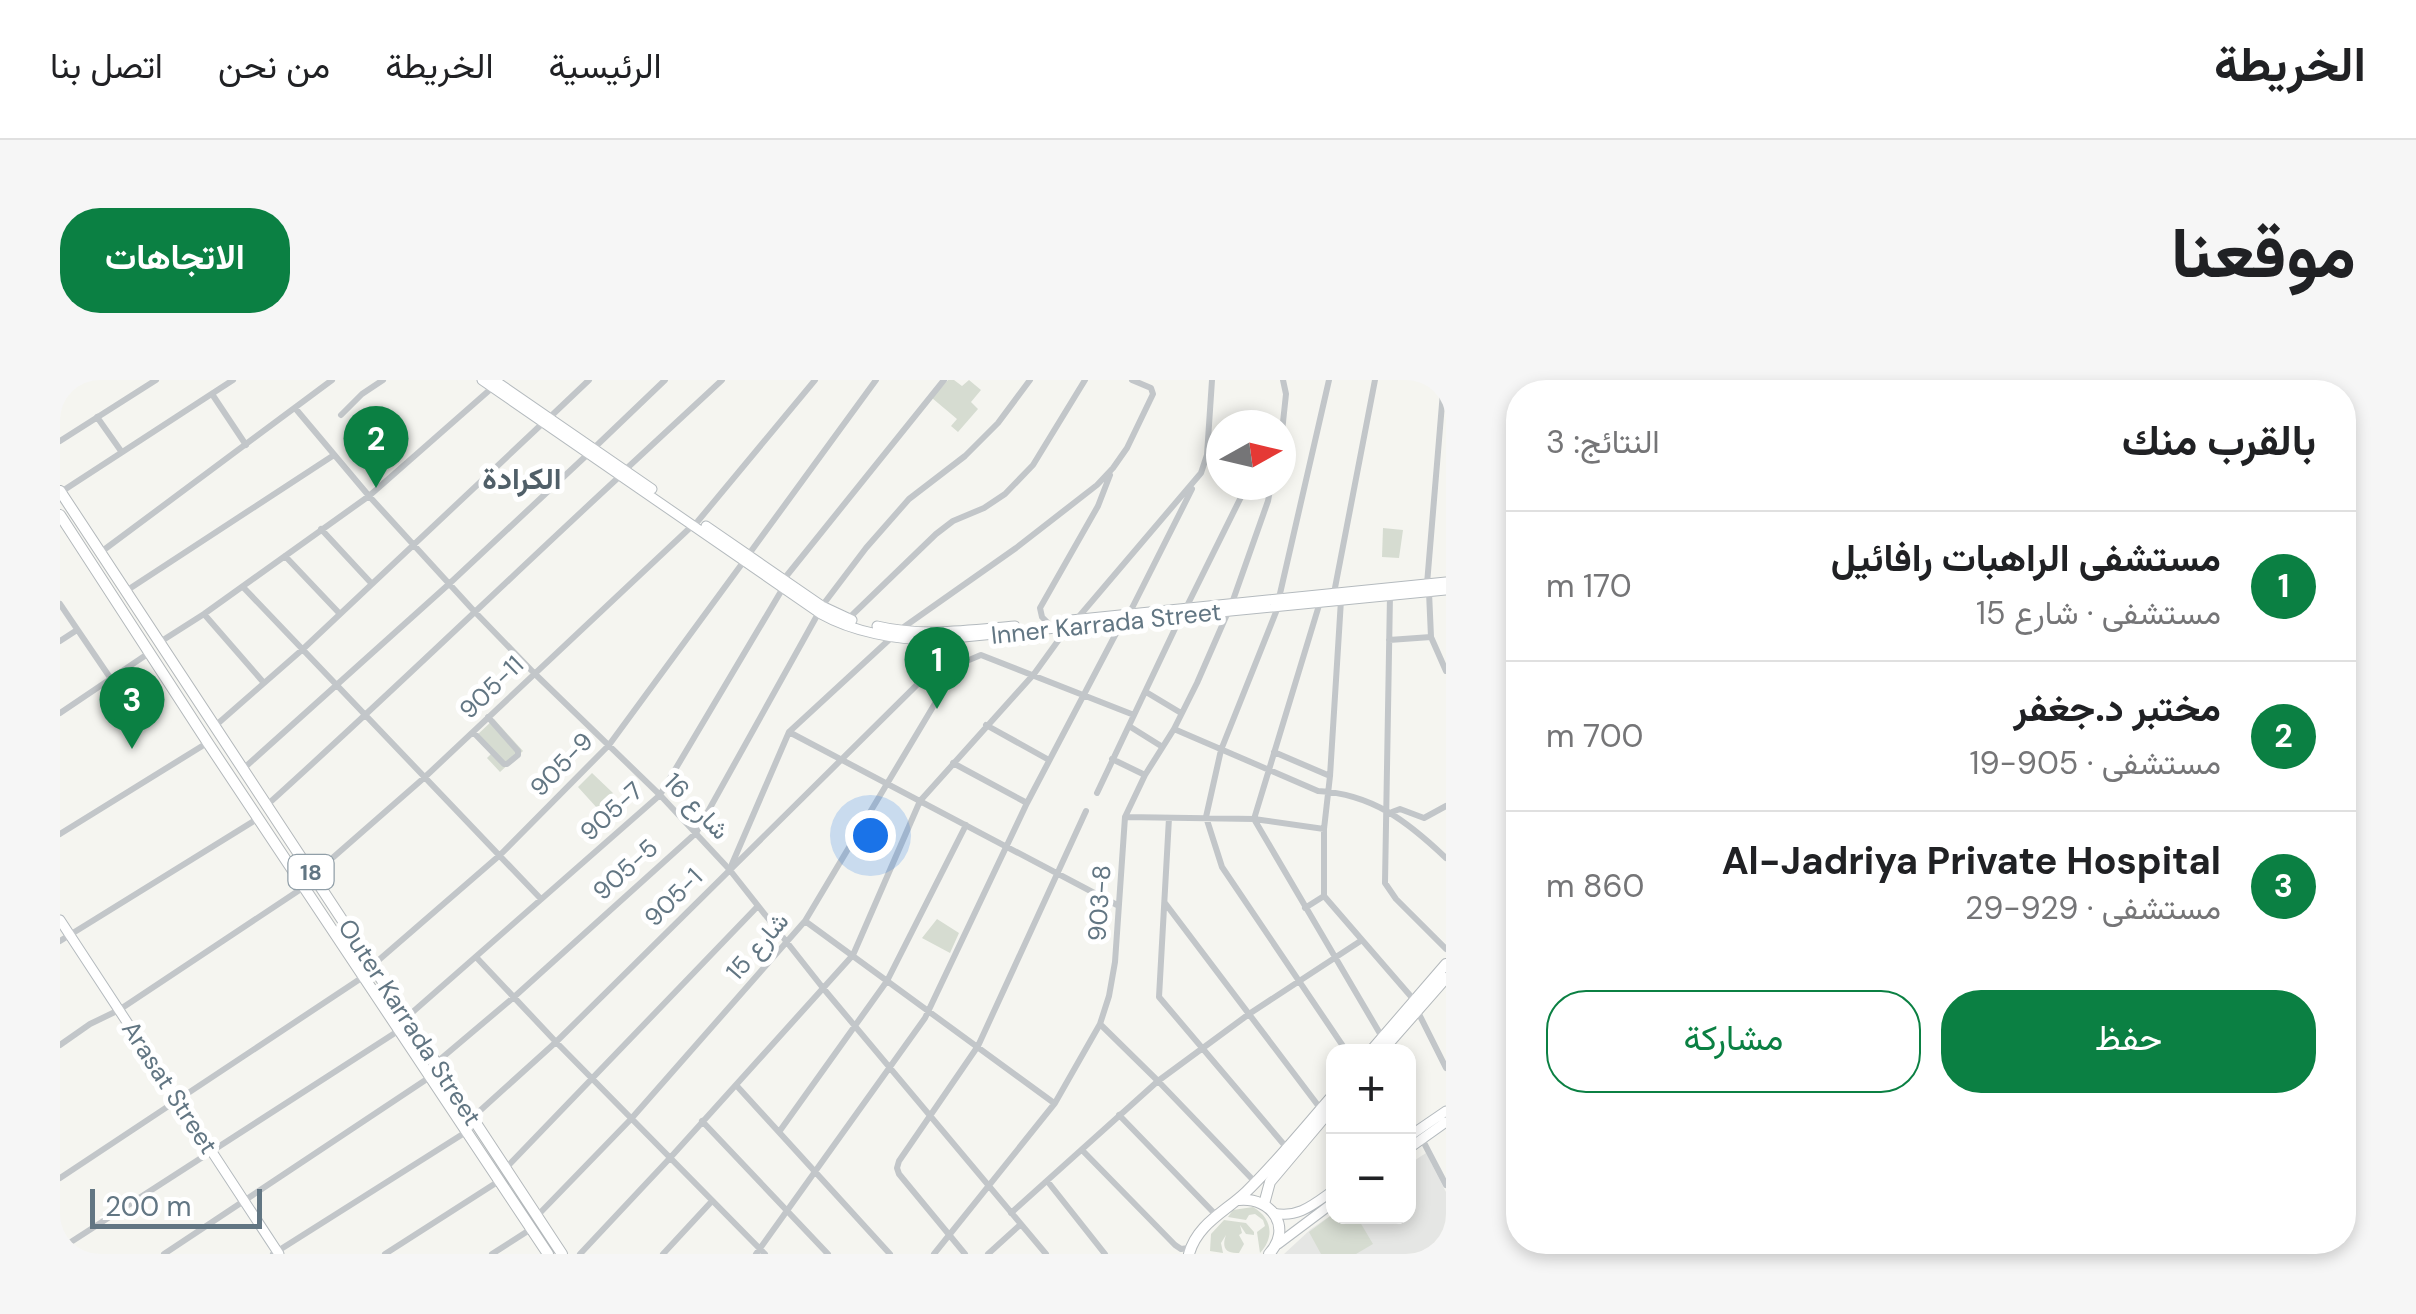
<!DOCTYPE html>
<html lang="ar">
<head>
<meta charset="utf-8">
<style>
  :root { --surface:#fff; --page:#f6f6f6; --text:#202124; --muted:#757577; --line:#e0e0e0; --accent:#0b8043 }
  body { margin:0; font-family:"DM Sans",Vazirmatn,sans-serif; background:var(--page); color:var(--text); direction:rtl }
  .controls { position:absolute; right:30px; bottom:30px; display:grid; overflow:hidden; border-radius:20px; box-shadow:0 5px 15px #0003 }
  .controls button { width:90px; height:90px; display:grid; place-items:center; padding:0; border:0; border-bottom:2px solid var(--line); background:var(--surface); color:var(--text); font:50px sans-serif }
  .compass { position:absolute; left:1146px; top:30px; width:90px; height:90px; border-radius:50%; background:var(--surface); box-shadow:0 5px 15px #0003; rotate:82deg }
  .scale { position:absolute; left:30px; bottom:25px; width:172px; box-sizing:border-box; padding-left:10px; border:5px solid #627683; border-top:0; font-size:28px; line-height:35px; white-space:nowrap; color:#627683; -webkit-text-stroke:8px #fff; paint-order:stroke }
  .you { position:absolute; left:810px; top:455px; width:35px; height:35px; margin:-25px; border:8px solid #fff; border-radius:50%; background:#1a73e8; box-shadow:0 0 0 15px #1a73e833 }
  .badge { display:grid; place-items:center; width:65px; height:65px; border-radius:50%; background:var(--accent); color:#fff; font-size:32px; font-weight:700 }
  .pin { position:absolute; translate:-50% -82px; filter:drop-shadow(0 2px 5px #0008) }
  .pin::after { content:''; position:absolute; top:52px; width:35px; height:30px; background:inherit; clip-path:polygon(0 0,100% 0,50% 100%) }
  .list { margin:0; padding:0; list-style:none }
  h2 { display:flex; justify-content:space-between; align-items:center; height:130px; margin:0; padding:0 40px; font-size:42px }
  h2 small { font-size:32px; font-weight:400; color:var(--muted) }
  .list li { display:grid; grid-template-columns:65px 1fr auto; gap:30px; align-items:center; box-sizing:border-box; height:150px; padding:0 40px; border-top:2px solid var(--line) }
  .list b { display:block; font-size:38px; white-space:nowrap }
  .list p { margin:0; font-size:32px; white-space:nowrap; color:var(--muted) }
  .list em { font-size:32px; font-style:normal; color:var(--muted) }
  .actions { display:flex; gap:20px; padding:30px 40px }
  .actions a { flex:1; padding:22px 0; border:2px solid var(--accent); border-radius:40px; text-align:center; font-size:35px; color:var(--accent) }
  .actions .main { background:var(--accent); color:#fff }
  .map { position:relative; flex:none; width:1386px; height:874px; overflow:hidden; direction:ltr; border-radius:40px }
  header { display:flex; align-items:center; gap:60px; box-sizing:border-box; height:140px; padding:0 50px; background:var(--surface); border-bottom:2px solid var(--line) }
  header strong { font-size:48px }
  nav { display:flex; gap:55px; margin-inline-start:auto; font-size:35px }
  .intro { display:flex; align-items:center; justify-content:space-between; box-sizing:border-box; height:240px; padding:0 60px }
  h1 { margin:0; font-size:70px }
  .button { padding:25px 45px; border-radius:40px; background:var(--accent); color:#fff; font-size:35px; font-weight:700 }
  main { display:flex; gap:60px; padding:0 60px }
  aside { flex:1; background:var(--surface); border-radius:40px; box-shadow:0 5px 15px #0003 }
  .map>svg:first-child { display:block }
  .built { fill:#e5e6e4 }
  .green { fill:#d6dcd1 }
  .lines { fill:none; stroke-linecap:round; stroke-linejoin:round }
  .secondary-casing { stroke:#b4babe; stroke-width:11 }
  .primary-casing { stroke:#b3b8bb; stroke-width:12 }
  .street { stroke:#c2c6c9; stroke-width:6 }
  .secondary { stroke:#fff; stroke-width:9 }
  .primary { stroke:#fff; stroke-width:10 }
  .labels { text-anchor:middle; stroke-width:10; stroke-linejoin:round; paint-order:stroke }
  .shield { fill:#fff; stroke:#919fa8; stroke-width:2.5 }
  .shield-label { font-size:22px; font-weight:bold; fill:#627683 }
  .street-label { font-size:25px; fill:#627683; stroke:#fff }
  .quarter-label { font-size:30px; font-weight:bold; fill:#505f68; stroke:#fff }
</style>
</head>
<body>
<header>
<strong>الخريطة</strong>
<nav><a>الرئيسية</a><a>الخريطة</a><a>من نحن</a><a>اتصل بنا</a></nav>
</header>
<div class="intro"><h1>موقعنا</h1><a class="button">الاتجاهات</a></div>
<main>
<aside>
<h2>بالقرب منك<small>النتائج: 3</small></h2>
<ul class="list">
<li><span class="badge">1</span><div><b>مستشفى الراهبات رافائيل</b><p>مستشفى · شارع 15</p></div><em>170 m</em></li>
<li><span class="badge">2</span><div><b>مختبر د.جغفر</b><p>مستشفى · 905-19</p></div><em>700 m</em></li>
<li><span class="badge">3</span><div><b>Al-Jadriya Private Hospital</b><p>مستشفى · 929-29</p></div><em>860 m</em></li>
</ul>
<div class="actions"><a class="main">حفظ</a><a>مشاركة</a></div>
</aside>
<div class="map">
<svg width="1386" height="874" viewBox="0 0 1386 874">
  <rect width="100%" height="100%" fill="#f5f5f0"/>
  <path class="built" d="M1366,773L1386,812V874H1224L1251,849L1273,834L1274,836H1348L1349,784Z"/>
  <path class="green" d="M888,0H894L902,6L909,0L921,10L911,22L918,29L898,52L891,46L897,39L872,18Z
    M1323,148L1343,150L1339,178L1322,177Z
    M434,339L463,371L440,392L427,378L431,374L416,356Z
    M532,393L553,413L537,428L518,407Z
    M877,539L899,553L890,573L862,558Z
    M1193,827C1212,838 1215,857 1200,873L1197,852L1205,846L1203,840L1195,834L1189,835L1186,840L1168,837L1173,830Z
    M1273,834L1274,836L1297,837L1313,864L1296,874H1261L1249,852Z
    M1164,840L1186,843L1194,852V855L1186,854L1180,845L1182,853L1179,855L1184,864L1179,873C1164,874 1162,866 1166,855L1161,863L1163,873L1150,871L1151,854Z"/>
  <g class="lines">
    <g class="secondary-casing">
      <path id="secondary" d="M422,0L761,234C793,252 837,260 873,260L1386,210
        M434,0L592,109
        M646,146L762,226L792,240
        M1011,240L1386,202
        M817,246C863,257 909,250 955,246
        M0,540L219,874
        M1348,757L1386,731
        M1348,769L1386,742
        M1213,833C1238,839 1254,824 1274,810
        M1218,864L1274,822"/>
    </g>
    <g class="primary-casing">
      <path id="primary" d="M0,111L502,874
        M0,135L148,363L488,874
        M1310,672L1386,584
        M1321,672L1386,598
        M1179,820C1212,817 1233,848 1209,874
        M1204,824L1210,802L1274,726
        M1129,874C1137,844 1165,832 1186,812C1217,782 1245,747 1274,714"/>
    </g>
    <path class="street" d="M152,14L186,65
      M235,28L309,116L414,231L474,293L600,415L669,489L763,608L986,874
      M281,35L302,14L323,0
      M37,37L61,71
      M489,38L529,0
      M1193,45H1197
      M0,61L96,0
      M1221,61L1226,14L1223,0
      M534,68L605,0
      M565,90L662,0
      M1,112L173,0
      M638,141L755,0
      M261,149L312,204
      M41,172L272,0
      M689,174L816,0
      M225,176L280,234
      M724,199L884,0
      M1367,204L1384,0
      M183,207L481,519
      M66,211L274,75
      M1369,212L1371,257L1386,291
      M1274,213L1315,0
      M1330,215L1325,503L1336,519L1386,569
      M1219,218L1269,0
      M1281,220L1270,396L1264,449V516L1354,620
      M1260,222L1194,439L1322,657
      M1172,223L1208,121L1211,105
      M0,224L51,299
      M762,226L806,168L849,119L905,76L938,43L970,0
      M1218,227L1161,370L1146,437L1162,487L1287,672
      M1126,228L1183,113L1184,105
      M144,234L204,303
      M1069,234L1132,109
      M788,239L876,154L893,141L924,128L945,114L973,85L1025,0
      M1016,240L1141,93L1147,75L1152,0
      M988,243L982,237L980,228L1038,126L1050,95
      M841,249L956,168L1037,105L1053,88L1067,68L1093,14L1091,8L1072,0
      M873,260C879,294 898,285 921,275L1074,335
      M1329,260L1371,257
      M0,261L17,250
      M100,262L144,234L309,116L433,7
      M1086,312L1121,333
      M0,333L89,273
      M926,345L989,380
      M155,346L243,269L484,42
      M1069,346L1101,366
      M1114,349L1258,411C1313,414 1348,442 1386,478
      M413,352L444,384H447L458,375V371L428,337
      M729,352L1057,525
      M1214,372L1270,396
      M1052,379L1085,395
      M893,383L967,423
      M183,389L389,204L528,74
      M1037,413L1121,236
      M207,425C327,317 442,205 560,96
      M1332,432L1340,429L1364,438L1386,426
      M1065,437L1194,439L1264,449
      M1109,438L1099,617L1226,767
      M0,454L147,363
      M672,484L729,352L831,258
      M253,495L365,397L633,145
      M1105,523L1260,728
      M1245,528L1264,516
      M745,541L994,723
      M0,561L197,439
      M416,577L496,662L705,874
      M313,585L440,475L549,365L684,181
      M1358,632L1386,688
      M347,637L600,415L723,208
      M1040,644L1098,701L1195,802
      M0,665L30,644L59,630L244,507
      M377,682L454,617L636,453L759,232
      M676,705L830,874
      M1059,735L1156,835
      M413,737L496,662L882,280
      M642,741L768,874
      M719,752L827,601L906,445
      M1362,759L1386,805
      M1022,770L1115,865L1121,869L1129,868
      M446,788L697,527
      M0,798L303,597
      M988,802L1045,874
      M951,833L1098,701L1189,634L1302,560
      M477,836L571,739L745,541L898,285
      M0,869L338,651
      M104,874L370,697
      M213,874L406,752
      M325,874L439,801
      M432,874L471,849
      M520,874L610,778L793,575L860,421L974,294L1008,247
      M603,874L652,821
      M696,874L865,638L967,423L1062,242
      M874,874L995,723L1040,644L1049,616L1055,582L1065,437L1085,395L1114,349L1137,303L1168,232
      M905,874L839,794L837,788L839,781L918,666L1026,431
      M928,874L961,844"/>
    <use href="#secondary" class="secondary"/>
    <use href="#primary" class="primary"/>
  </g>
  <g class="labels">
    <rect class="shield" x="228.5" y="475" width="45" height="34" rx="8"/>
    <g class="shield-label">
      <text x="251" y="500">18</text>
    </g>
    <g class="street-label">
      <text transform="translate(1046 243) rotate(-6)" y="9">Inner Karrada Street</text>
      <text transform="translate(431 307) rotate(-44)" y="9">905-11</text>
      <text transform="translate(501 384) rotate(-46)" y="9">905-9</text>
      <text transform="translate(637 426) rotate(46)" y="9">شارع 16</text>
      <text transform="translate(551 431) rotate(-42)" y="9">905-7</text>
      <text transform="translate(565 489) rotate(-42)" y="9">905-5</text>
      <text transform="translate(613 517) rotate(-45)" y="9">905-1</text>
      <text transform="translate(1039 523) rotate(-86)" y="9">903-8</text>
      <text transform="translate(697 566) rotate(-49)" y="9">شارع 15</text>
      <text transform="translate(350 642) rotate(57)" y="9">Outer Karrada Street</text>
      <text transform="translate(110 707) rotate(57)" y="9">Arasat Street</text>
    </g>
    <g class="quarter-label">
      <text x="462" y="109">الكرادة</text>
    </g>
  </g>
</svg>
<div class="controls">
<button>+</button>
<button>−</button>
</div>
<svg class="compass" viewBox="-18 -18 36 36"><path d="M0-13l5 13h-10z" fill="#e53935"/><path d="M0 13l5-13h-10z" fill="#757577"/></svg>
<div class="scale">200 m</div>
<div class="you"></div>
<div class="pin badge" style="left:877px;top:329px">1</div>
<div class="pin badge" style="left:316px;top:108px">2</div>
<div class="pin badge" style="left:72px;top:369px">3</div>
</div>
</main>
</body>
</html>
